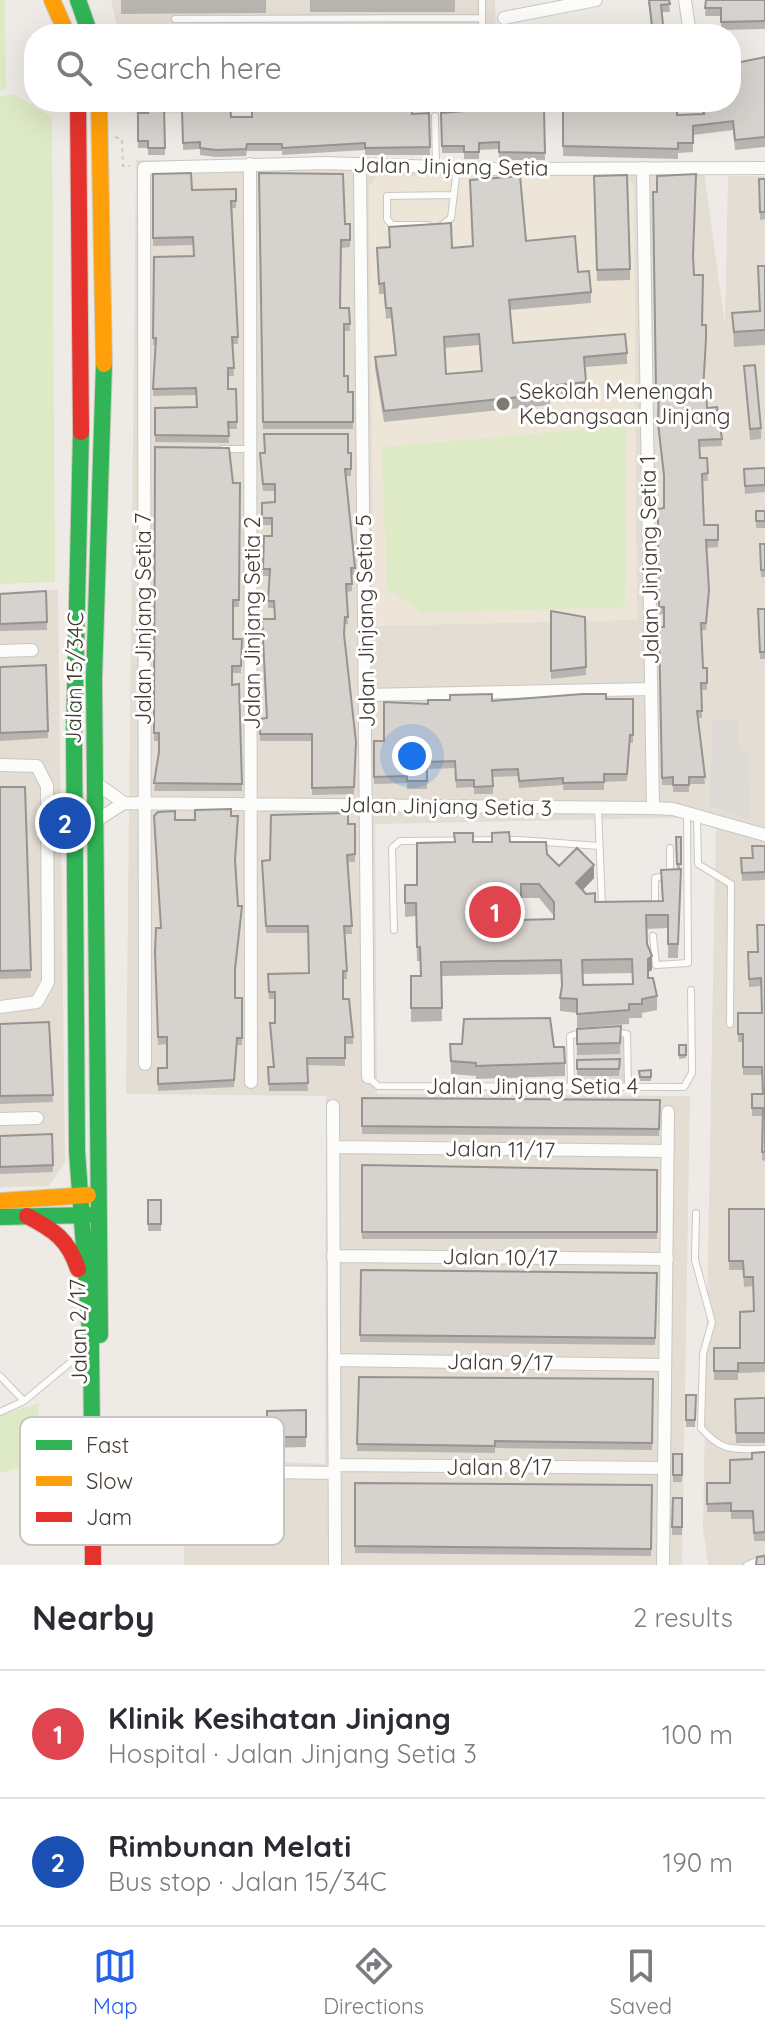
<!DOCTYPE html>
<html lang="en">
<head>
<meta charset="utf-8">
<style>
  :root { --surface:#fff; --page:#f2f2f3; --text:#2b2b33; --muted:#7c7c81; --line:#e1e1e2; --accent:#2563eb }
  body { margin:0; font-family:Quicksand,sans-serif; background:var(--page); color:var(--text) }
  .you { position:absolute; left:412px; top:756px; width:28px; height:28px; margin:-20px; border:6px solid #fff; border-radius:50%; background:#1a73e8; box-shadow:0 0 0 12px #1a73e833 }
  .badge { display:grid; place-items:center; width:52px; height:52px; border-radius:50%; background:var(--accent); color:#fff; font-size:26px; font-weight:700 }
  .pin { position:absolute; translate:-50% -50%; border:4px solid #fff; box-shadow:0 2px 8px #0006 }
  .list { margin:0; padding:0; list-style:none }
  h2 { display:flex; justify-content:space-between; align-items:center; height:104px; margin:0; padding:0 32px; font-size:34px }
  h2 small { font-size:26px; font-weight:400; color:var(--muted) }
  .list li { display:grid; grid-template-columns:52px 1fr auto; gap:24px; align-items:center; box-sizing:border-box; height:128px; padding:0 32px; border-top:2px solid var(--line) }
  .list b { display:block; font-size:30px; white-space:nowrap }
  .list p { margin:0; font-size:26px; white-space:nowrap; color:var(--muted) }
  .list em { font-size:26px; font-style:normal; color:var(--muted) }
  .icon { flex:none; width:44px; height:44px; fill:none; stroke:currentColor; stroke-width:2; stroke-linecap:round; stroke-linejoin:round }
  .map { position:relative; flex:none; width:765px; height:1565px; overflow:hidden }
  .search { position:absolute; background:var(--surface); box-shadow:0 8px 32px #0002; left:24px; right:24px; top:24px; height:88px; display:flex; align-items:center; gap:20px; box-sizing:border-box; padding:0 28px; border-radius:32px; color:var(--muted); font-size:30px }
  .sheet { height:360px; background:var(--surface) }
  nav { display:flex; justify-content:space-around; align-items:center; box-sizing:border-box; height:112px; border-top:2px solid var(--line); background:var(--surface); font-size:22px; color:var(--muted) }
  nav a { display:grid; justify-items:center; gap:4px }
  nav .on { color:var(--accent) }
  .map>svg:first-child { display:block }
  .residential { fill:#e3ddd3 }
  .education { fill:#ede6d8 }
  .green { fill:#dee9c5 }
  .parking { fill:#dddad6 }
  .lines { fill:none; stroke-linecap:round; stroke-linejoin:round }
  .lane-casing { stroke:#cac7c2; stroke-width:8 }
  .street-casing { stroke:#cac7c2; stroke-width:14 }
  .fast-casing { stroke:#cfcabe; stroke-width:18 }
  .slow-casing { stroke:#cfcabe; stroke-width:18 }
  .jam-casing { stroke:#cfcabe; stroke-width:18 }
  .path { stroke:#cdcac6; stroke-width:2; stroke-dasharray:4 4; stroke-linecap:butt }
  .lane { stroke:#fcfcfb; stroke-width:6 }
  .street { stroke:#fcfcfb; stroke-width:12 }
  .fast { stroke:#30b455; stroke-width:16 }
  .slow { stroke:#ff9f0a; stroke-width:16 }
  .jam { stroke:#e5322d; stroke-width:16 }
  .wall { fill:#b8b5b0; fill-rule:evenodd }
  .shaded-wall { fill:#969390 }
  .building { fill:#d6d2cd; stroke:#969390; stroke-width:2; fill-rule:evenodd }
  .poi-dot { fill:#807972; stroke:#fff; stroke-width:3 }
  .labels { text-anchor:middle; stroke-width:6; stroke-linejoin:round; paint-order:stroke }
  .street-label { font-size:22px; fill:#443c33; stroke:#fff }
  .poi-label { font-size:22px; fill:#443c33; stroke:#fff; text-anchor:start }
  .key { fill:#fff; stroke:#c7c4c2; stroke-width:2 }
  .key-label { font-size:22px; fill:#443c33 }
</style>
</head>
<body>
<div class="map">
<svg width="765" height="1565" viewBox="0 0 765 1565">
  <rect width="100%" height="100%" fill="#eeebe6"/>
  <path class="residential" d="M111,0H495L496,34H119Z
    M133,102H498V108L135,114Z
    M136,160L523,166L703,165L725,324L728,176H765V1565H708L703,1529L716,817L375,824L377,1094L690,1096L682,1565H184L186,1457L325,1464L326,1096L126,1094Z
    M58,590L65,1162L49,1186L0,1187V592Z"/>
  <path class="education" d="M377,176H626L634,186L637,620L374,626L369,187Z"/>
  <path class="green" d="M0,0H5L6,90H0Z
    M15,95L52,117L55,582L0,584V96Z
    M626,426L625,607L422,613L387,589L382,447Z
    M39,1403L36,1463L0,1473V1415Z"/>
  <path class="parking" d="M712,720H738V742L748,757L750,820L710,805Z
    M624,1036V1082H577L576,1037Z"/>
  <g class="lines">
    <g class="lane-casing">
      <path id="lane" d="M482,0V34
        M175,19L482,18
        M435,116L436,167
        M427,225H392L387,219V196L454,195
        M442,225L451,218L457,168
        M222,449H251
        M598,807L602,907
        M697,816L698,864L731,884L730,1024
        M655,907V878L670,875V848
        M394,930L392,848L400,841L519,840L599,846
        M653,936L656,965L688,963L687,813
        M614,1032L627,1034L628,1086
        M368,1077L378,1086L684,1087L692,1073L691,990
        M571,1086L570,1036L583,1032
        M696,1213L695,1260L712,1322L703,1354L701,1428C723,1453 734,1449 765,1449
        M0,1376L24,1401
        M0,1412L24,1401L89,1347
        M747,1565L765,1558"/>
    </g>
    <g class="street-casing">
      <path id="street" d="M685,0L690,34
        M504,18L596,0
        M250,164L251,1082
        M360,165L368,1077
        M643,168L653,808
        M0,651L32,650
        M365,695L651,689
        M0,765L37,766L47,786L48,982L37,1002L0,1007
        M96,783L124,803L97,820
        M124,803L653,808L673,809L765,835
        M145,1064L144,168L325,163L495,169L765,168
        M333,1106L335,1565
        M0,1119L37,1118
        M333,1147L668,1151
        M333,1256L667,1259
        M334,1360L665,1365
        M335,1465L664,1468
        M195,1471L334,1473
        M663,1565L668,1112"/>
    </g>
    <g class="fast-casing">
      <path id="fast" d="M78,0L90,34
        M81,432L74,734L77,1151L91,1345L92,1436
        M0,1217L89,1215
        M100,1335L94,679L104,364"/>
    </g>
    <g class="slow-casing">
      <path id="slow" d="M52,0L67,34
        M99,102L104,364
        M0,1201L88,1195"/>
    </g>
    <g class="jam-casing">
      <path id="jam" d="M78,102L81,432
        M27,1216C54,1230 68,1239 78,1269
        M92,1436L93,1565"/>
    </g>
    <path class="path" d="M115,137L122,139L123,166H130"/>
    <use href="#lane" class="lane"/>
    <use href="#street" class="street"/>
    <use href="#fast" class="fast"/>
    <use href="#slow" class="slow"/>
    <use href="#jam" class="jam"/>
  </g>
  <path class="wall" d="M121,0H266V13L121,14Z
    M310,0H455V12H310Z
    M648,0H669L670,12H662L664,34H652Z
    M706,0H765V29L721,30V16H705Z
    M765,57V147L735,150L733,130L693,135V152L678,153V159L563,156V107L677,115L702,114L701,102H731Z
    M164,107L165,155H148V148H138V113H148Z
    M182,109L231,117L379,111L412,114L429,113L430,155H365V150L282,155V151H247L246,156L216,157L200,155V149L183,150Z
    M544,109L545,160H499V149L479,150V159H464V153H442L441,113Z
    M259,173L345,224H350V247L341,248L340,308H349L350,331H344V376L348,392H353V429H263Z
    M153,174L192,190L236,189V208H232L238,344H232L234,376H228V389H236L237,429H228L229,443L155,442V408L197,407L196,395L153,396L156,345H153L154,257L194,256L193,245L153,246Z
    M594,176L630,269V280L597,281Z
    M765,179V219L760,220L759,186Z
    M653,192L693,260L694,275L702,325L703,391L707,408L722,439V446L699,447L700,458H707L708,481H703L704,525H718V547L706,548L709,597L706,630H701L703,668H707V690H702V718H698L705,784H689V792H673V785H662L659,627H664V614H659L658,542L664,508V482L658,430L659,397H656Z
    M526,241L578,272L591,292V303L510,310L513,343L627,353V364L585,367L586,393L550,397V405L384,422L375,368V357L395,355L391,318L386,319L384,294H379L377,248H452ZM479,345L481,371L446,374L444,348Z
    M758,266H765V345L734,347L732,313L759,311Z
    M744,366L761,428V439L750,440Z
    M155,447L233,483H240L239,607H233V639H242L241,673H232V685L239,684L242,791H154L159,753V741H154Z
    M351,453V476H346L355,575H351L352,591L347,592L348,624H345L344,637L356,742L354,794L312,795V741H260V719L266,718L275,619L274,608H268L269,576H263L264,536H272V525H262V503L275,502V491H263L260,460Z
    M765,468V492L745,494L744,469Z
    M756,511H765V528H756Z
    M760,544H765V577H761Z
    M46,591L47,630L0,631V594Z
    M758,609H765V659H760Z
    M551,611L585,617L586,675L551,679Z
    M46,665L48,738L0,741V667Z
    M633,699V743H630L627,781L604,782V790H563V785L519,788L518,776L493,777V794H474V787L456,788L455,768L427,769V789H407V783L374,784V741H384L428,704L492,701Z
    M0,787H25L31,978L0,979Z
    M175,820L236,863L238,906L242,913L235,975V998H242V1045H237L234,1087L158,1091V1068H167V1044L158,1045L155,952L161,928Z
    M348,824H355V862H348L352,934H345L347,979H343V999L353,1037V1044H345V1066L307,1065L308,1091H269L268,1067H273L270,1023H275V999H269L268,974L309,973L308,933H266L262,868L270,860Z
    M676,837H681L678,958H668V928L646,929L647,944L652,970L648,972V978L657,996V1010L642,1013V1018H629V1024L577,1028V1013L560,1011V998L562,988L561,974L441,976L442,1021L411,1022V976H421L420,961H417L416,916L405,917V885H417L473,842H510L547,854L559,866L594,878L583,890L595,902L662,901L661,870H677ZM521,898H539L554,916V919L521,920ZM632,973V984L583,985L582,974Z
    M765,846V880L742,881L741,858H752Z
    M765,925V1161L762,1160L763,1116H752V1094H762V1075H743V1042H738V1013H762L761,986L749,987L748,952H757Z
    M49,1022L53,1102L0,1104V1024Z
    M621,1026L620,1054L577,1055V1029Z
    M450,1044L554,1047L565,1063V1076L476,1079V1076L451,1074Z
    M679,1045H686V1058L679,1059Z
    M620,1059L619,1076H577V1060Z
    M651,1070V1081H640L639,1071Z
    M362,1098L660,1100L659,1136L362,1134Z
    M52,1134L53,1172L0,1174V1136Z
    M362,1165L657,1170V1239H362Z
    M148,1200H161V1231H148Z
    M729,1209H765V1372L738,1373V1380H714V1348H740L754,1311L753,1286L744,1287L743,1270H729Z
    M361,1270L657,1273L655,1345L360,1342Z
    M359,1377L653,1379L652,1450L495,1448V1453L357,1451Z
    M686,1395H696L695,1427H686Z
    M765,1398V1443H736L735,1399Z
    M267,1411L306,1437V1447L267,1448Z
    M765,1452V1541H754L753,1519H731V1512H707V1483H730L752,1459Z
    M673,1454H682V1482H673Z
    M355,1483L652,1485L651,1556L355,1553Z
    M673,1498H682V1535H672Z"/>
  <path class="shaded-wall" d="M594,865V878L576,897V883Z
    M652,956V970L648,972V959Z"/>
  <path class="building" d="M649,0H669L670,4L661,5L664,34H653Z
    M706,0H765V21L721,22V8H705Z
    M765,57V137L735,140L733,121L693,126V143H678V149L563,146V107L619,102H677V115L704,114L702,102H731V64Z
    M216,102H230L231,117H252V109L379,107V111L412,109V114L429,113L430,147L365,148V143L282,148V144H247L246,149L216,150L200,148V142L183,143L182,109H216Z
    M498,102H527V110L544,109L545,153L499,152V142L479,143V152H464V146H442L441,113L464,111V107H498Z
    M148,107H164L165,148H148V141H138V113H148Z
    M191,173L192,190L236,189V201H231L238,337H232L234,368H228V389H236L237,422H228L229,436L155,435V408L197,407L196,388L153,389L156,338H153L154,257L194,256L193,237L153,238V174Z
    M259,173L343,174L345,224H350V240H341L340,308H349L350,324H344V376H348V392H353V422H263Z
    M696,174L693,256L694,275H703L702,325H706V339L703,391H706L707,408L717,407L722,439L699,440L700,458H707L708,473L702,474L704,525H718V540H706L709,590L706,623H701L703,668H707V683H701L702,711H697L705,777H689V785H673V777L662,778L659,627H664V607H659L658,542V509L664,508V475L658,423L659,390H656L653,192H657V176Z
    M627,175L630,269L597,270L594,176Z
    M520,176L526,241L575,236L578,272L589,271L591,292L509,300L513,343L625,334L627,353L584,357L586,382L549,386L550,394L384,411L375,357L396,355L391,308H386L384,283L379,284L377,248L390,247L389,227L451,223L452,248L473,246L470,180ZM479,334L482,371L446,374L444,337Z
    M759,179H765V212H760Z
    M758,266H765V330L734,332L732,313L760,311Z
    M755,365L761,428L750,429L744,366Z
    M264,434H348V453H351V469H345L355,568H351L352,584H346L348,617H345L344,634L356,742L354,787L312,788V734H260V719L267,718L262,619H275L274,601H268L270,569H263L264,536H272V518H262V503L275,502V484H263L260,453H265Z
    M155,447L229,448L233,483H240L239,600H233V639H242L241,666H232V685L239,684L242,784L154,783L159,752V733H154Z
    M765,468V485L745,486L744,469Z
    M756,511H765V521H756Z
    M760,544H765V570H761Z
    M46,591L47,622L0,624V594Z
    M758,609H765V652H760Z
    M551,611L585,617L586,667L551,671Z
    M46,665L48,731L0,733V667Z
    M492,694V701L583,694H606V699H633V735H630L627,774H604V782L563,783V778L519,781L518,769L492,770L493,786L474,787V780H456L455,761L427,762V781H407V776L374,777V741H384V702L428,704V700H450V695Z
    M0,787H25L31,970L0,971Z
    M231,809V816H238L235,860L238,906H242L235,969V998H242V1038H237L234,1080L158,1084V1068H167V1037H158L155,952L156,928H161L154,816L158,812L175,811V820H195V810Z
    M348,813V824H355V854L347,855L352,926H344L347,971H343V999H349L353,1037H345V1058H307L308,1083L269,1084L268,1067H274L270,1023H275V992H269L268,974L309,973L308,926H266L262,861L270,860L271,815Z
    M509,832L510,842H546L547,854L559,866L577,848L594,865L576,883L586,894L595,893V902L663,901L661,870L681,869L678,944H668V915H646L647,944L652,956L648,959V978H653L657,996L642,999V1004H629V1010L577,1014V999L560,998L562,986L561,960L441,962L442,1008H411V976H421L420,947H417L416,903H405V885H417V843L455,842L454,833H473V842H492V833ZM521,884H539L554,902V919L521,920ZM632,959L633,984L583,985L582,960Z
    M676,837H681V864H677Z
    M752,846H765V872L742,873L741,858H753Z
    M757,925H765V1152H762L763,1108H752V1094H763L762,1067H743V1034H738V1013H762L761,978L749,979L748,952H758Z
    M550,1018L554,1047H564L565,1063L476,1066V1063L451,1061L450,1044H462L464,1019Z
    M49,1022L53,1095L0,1096V1024Z
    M621,1026L620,1043L577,1044V1029Z
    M679,1045H686V1055H679Z
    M620,1059L619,1069H577V1060Z
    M651,1070V1077H640L639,1071Z
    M362,1098L660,1100L659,1129L362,1126Z
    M52,1134L53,1165L0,1167V1136Z
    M362,1165L657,1170V1232H362Z
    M148,1200H161V1224H148Z
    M729,1209H765V1363H738V1371H714V1348H740V1312L754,1311L753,1277H744L743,1261H729Z
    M361,1270L657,1273L655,1338L360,1335Z
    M359,1377L653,1379L652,1443L495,1441V1446L357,1444Z
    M686,1395H696L695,1420H686Z
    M765,1398V1433H736L735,1399Z
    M306,1410V1437H267V1411Z
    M765,1452V1532L754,1533L753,1511H731V1503L707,1504V1483H730V1460L752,1459V1453Z
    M673,1454H682V1475H673Z
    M355,1483L652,1485L651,1549L355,1546Z
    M673,1498H682V1527H672Z
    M765,1556V1565H756L757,1557Z"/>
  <circle class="poi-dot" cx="503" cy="404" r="8"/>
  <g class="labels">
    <g class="street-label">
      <text transform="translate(451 166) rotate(1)" y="8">Jalan Jinjang Setia</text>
      <text transform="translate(649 560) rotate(-91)" y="8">Jalan Jinjang Setia 1</text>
      <text transform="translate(143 619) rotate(-90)" y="8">Jalan Jinjang Setia 7</text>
      <text transform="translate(365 621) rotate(-91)" y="8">Jalan Jinjang Setia 5</text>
      <text transform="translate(252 623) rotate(-90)" y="8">Jalan Jinjang Setia 2</text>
      <text transform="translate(74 678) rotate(-89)" y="8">Jalan 15/34C</text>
      <text transform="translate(446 806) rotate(1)" y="8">Jalan Jinjang Setia 3</text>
      <text x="532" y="1094">Jalan Jinjang Setia 4</text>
      <text transform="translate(500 1149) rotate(1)" y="8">Jalan 11/17</text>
      <text transform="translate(500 1257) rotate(1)" y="8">Jalan 10/17</text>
      <text transform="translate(78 1332) rotate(-91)" y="8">Jalan 2/17</text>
      <text transform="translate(500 1362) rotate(1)" y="8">Jalan 9/17</text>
      <text x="499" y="1475">Jalan 8/17</text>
    </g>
    <g class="poi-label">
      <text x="519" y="399">Sekolah Menengah<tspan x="519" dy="25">Kebangsaan Jinjang</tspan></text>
    </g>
  </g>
  <rect x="20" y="1417" width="264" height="128" rx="12" class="key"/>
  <rect x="36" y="1440" width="36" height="10" fill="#30b455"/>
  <rect x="36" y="1476" width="36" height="10" fill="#ff9f0a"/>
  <rect x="36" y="1512" width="36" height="10" fill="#e5322d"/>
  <g class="key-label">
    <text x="86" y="1453">Fast</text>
    <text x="86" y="1489">Slow</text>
    <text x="86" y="1525">Jam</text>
  </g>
</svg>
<div class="you"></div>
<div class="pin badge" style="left:495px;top:912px;background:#e0444e">1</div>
<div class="pin badge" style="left:65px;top:823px;background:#1a4fb4">2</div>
<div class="search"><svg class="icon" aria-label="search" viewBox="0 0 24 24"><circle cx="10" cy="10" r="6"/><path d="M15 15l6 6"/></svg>Search here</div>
</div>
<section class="sheet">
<h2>Nearby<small>2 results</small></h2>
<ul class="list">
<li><span class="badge" style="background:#e0444e">1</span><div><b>Klinik Kesihatan Jinjang</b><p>Hospital · Jalan Jinjang Setia 3</p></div><em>100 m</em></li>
<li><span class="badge" style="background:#1a4fb4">2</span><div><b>Rimbunan Melati</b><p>Bus stop · Jalan 15/34C</p></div><em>190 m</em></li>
</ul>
</section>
<nav>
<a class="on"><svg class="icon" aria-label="map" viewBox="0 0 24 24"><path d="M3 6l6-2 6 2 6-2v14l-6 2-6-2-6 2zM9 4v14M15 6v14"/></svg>Map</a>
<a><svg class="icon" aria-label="directions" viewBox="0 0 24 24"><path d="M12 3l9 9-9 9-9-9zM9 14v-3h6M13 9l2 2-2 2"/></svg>Directions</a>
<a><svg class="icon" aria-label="saved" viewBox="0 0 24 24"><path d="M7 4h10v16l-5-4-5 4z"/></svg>Saved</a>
</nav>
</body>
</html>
